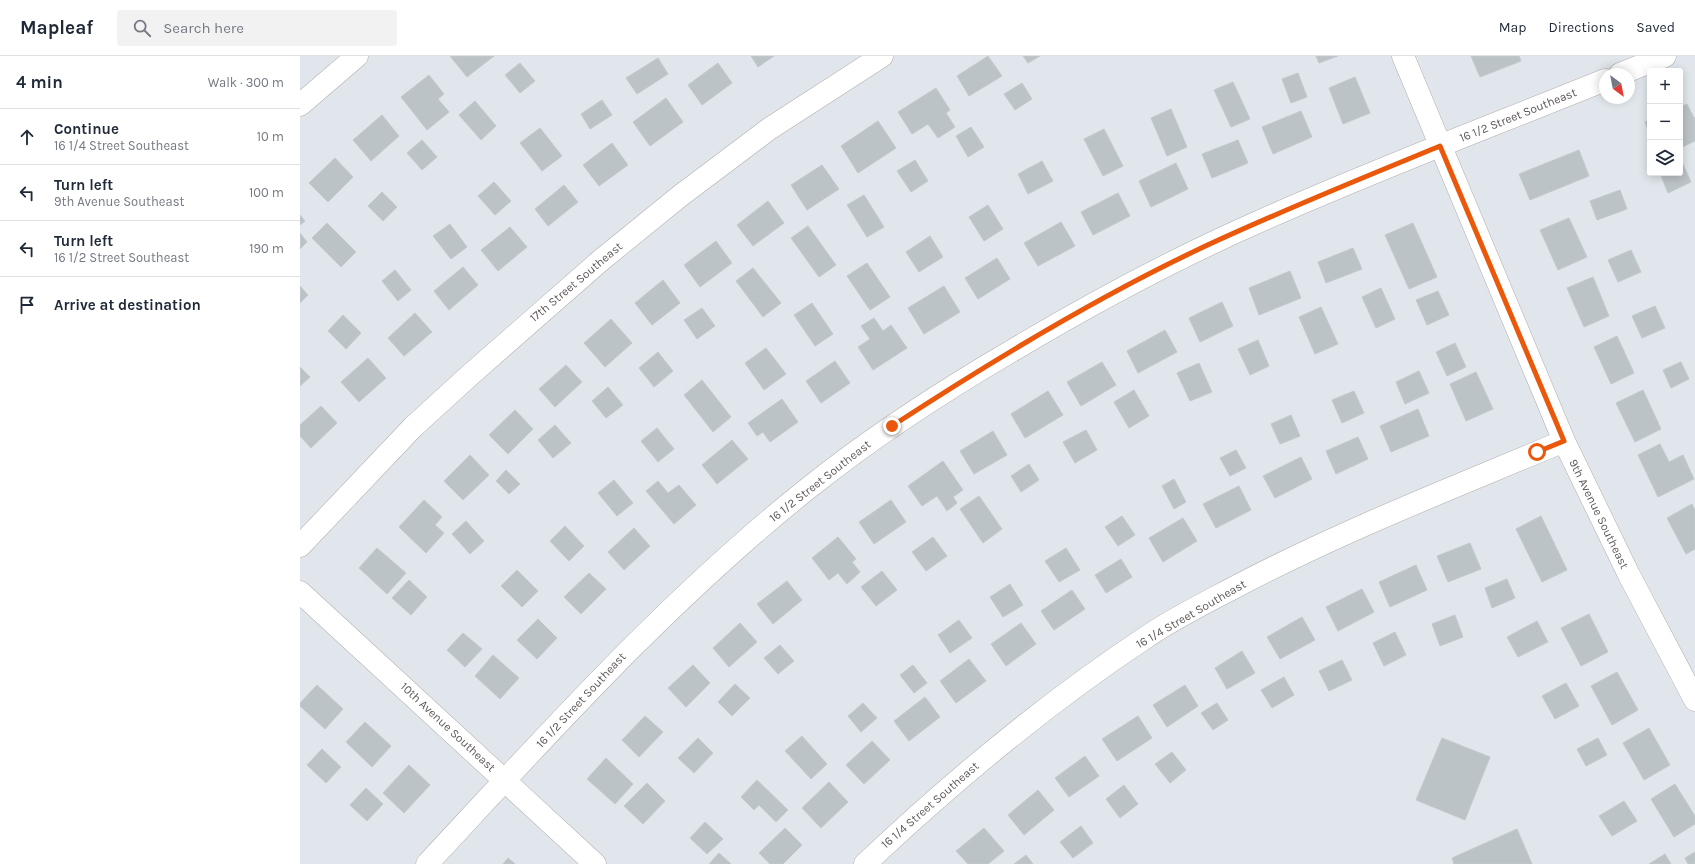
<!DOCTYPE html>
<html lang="en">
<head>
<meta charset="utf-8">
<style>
  :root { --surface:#fff; --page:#f2f2f3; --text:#1f2937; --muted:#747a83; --line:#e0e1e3 }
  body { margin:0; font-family:Karla,sans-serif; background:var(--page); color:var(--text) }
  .controls { position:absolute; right:12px; top:12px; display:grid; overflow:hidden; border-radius:4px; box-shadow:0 2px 10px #0003 }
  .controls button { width:36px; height:36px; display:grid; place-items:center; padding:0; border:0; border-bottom:1px solid var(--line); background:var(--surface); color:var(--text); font:20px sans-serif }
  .compass { position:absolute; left:1299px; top:12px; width:36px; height:36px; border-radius:50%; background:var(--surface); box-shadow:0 2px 10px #0003; rotate:148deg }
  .stop { position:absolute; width:12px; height:12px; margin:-9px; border:3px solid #ea580c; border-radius:50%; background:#fff }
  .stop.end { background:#ea580c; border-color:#fff; box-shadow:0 1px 4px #0008 }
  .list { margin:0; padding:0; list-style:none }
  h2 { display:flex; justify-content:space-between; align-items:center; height:52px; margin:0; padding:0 16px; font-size:17px }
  h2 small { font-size:13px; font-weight:400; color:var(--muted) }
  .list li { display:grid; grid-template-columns:26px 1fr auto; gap:12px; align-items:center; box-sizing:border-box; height:56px; padding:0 16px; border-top:1px solid var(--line) }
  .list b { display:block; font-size:15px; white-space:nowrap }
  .list p { margin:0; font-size:13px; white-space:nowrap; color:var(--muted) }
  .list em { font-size:13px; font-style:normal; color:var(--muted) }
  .icon { flex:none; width:22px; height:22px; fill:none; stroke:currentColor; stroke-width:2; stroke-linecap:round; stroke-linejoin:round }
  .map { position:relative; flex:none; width:1395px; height:808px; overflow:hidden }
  header { display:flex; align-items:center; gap:24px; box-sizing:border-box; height:56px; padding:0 20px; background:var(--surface); border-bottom:1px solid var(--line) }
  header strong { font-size:19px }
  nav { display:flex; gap:22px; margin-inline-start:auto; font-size:14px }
  .search { width:280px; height:36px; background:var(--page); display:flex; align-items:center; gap:10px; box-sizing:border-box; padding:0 14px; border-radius:4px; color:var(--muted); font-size:15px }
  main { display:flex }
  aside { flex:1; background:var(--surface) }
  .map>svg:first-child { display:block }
  .building { fill:#bcc3c6; stroke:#bfcacf }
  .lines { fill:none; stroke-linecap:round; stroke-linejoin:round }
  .street-casing { stroke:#b2aeac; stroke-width:23 }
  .street { stroke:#fff; stroke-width:22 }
  .route { stroke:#ea580c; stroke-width:5 }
  .labels { text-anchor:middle; stroke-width:3; stroke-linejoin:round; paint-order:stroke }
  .street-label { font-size:12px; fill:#605a59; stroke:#fff }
</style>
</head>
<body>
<header>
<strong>Mapleaf</strong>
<div class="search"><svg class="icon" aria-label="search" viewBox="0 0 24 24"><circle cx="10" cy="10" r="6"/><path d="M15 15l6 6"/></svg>Search here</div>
<nav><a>Map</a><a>Directions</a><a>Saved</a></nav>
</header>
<main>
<aside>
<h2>4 min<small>Walk · 300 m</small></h2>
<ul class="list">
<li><svg class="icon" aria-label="ahead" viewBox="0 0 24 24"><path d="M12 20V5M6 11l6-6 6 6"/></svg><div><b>Continue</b><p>16 1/4 Street Southeast</p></div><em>10 m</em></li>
<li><svg class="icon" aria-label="left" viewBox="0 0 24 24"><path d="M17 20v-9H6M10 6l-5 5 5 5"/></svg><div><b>Turn left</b><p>9th Avenue Southeast</p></div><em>100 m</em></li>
<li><svg class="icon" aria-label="left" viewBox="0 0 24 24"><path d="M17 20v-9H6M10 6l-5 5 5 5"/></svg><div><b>Turn left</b><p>16 1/2 Street Southeast</p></div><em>190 m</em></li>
<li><svg class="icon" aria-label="arrive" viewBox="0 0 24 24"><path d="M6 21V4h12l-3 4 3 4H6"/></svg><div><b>Arrive at destination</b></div></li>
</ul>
</aside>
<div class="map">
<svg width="1395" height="808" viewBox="0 0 1395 808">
  <rect width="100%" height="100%" fill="#e0e6eb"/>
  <path class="building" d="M150,0H194L167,21Z
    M451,0H474L458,11Z
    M688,0L702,20L669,40L657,20Z
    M723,0H740L728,7Z
    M1016,0H1038L1019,7Z
    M1171,0H1219L1221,5L1180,21Z
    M358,2L368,18L337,38L326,22Z
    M220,7L235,25L220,37L205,19Z
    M418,7L432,27L402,49L388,29Z
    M998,17L1007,41L991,47L982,23Z
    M129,19L144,38L138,43L149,56L127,74L101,41Z
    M1055,21L1070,57L1043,68L1029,32Z
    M933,26L950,63L931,71L914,34Z
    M722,27L732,43L715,54L704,38Z
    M636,32L650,54L646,57L655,71L638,82L628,68L612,78L598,56Z
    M366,42L383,66L350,90L333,66Z
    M302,44L312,59L290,73L281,58Z
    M175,45L196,70L181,84L159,59Z
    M1387,48L1394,62L1395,61V85L1380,92V51Z
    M871,53L887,91L867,100L851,62Z
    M1001,55L1012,81L973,98L962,71Z
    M82,59L99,80L71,105L53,84Z
    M1350,64V78L1345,66Z
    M578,65L596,92L558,117L541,90Z
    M671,71L684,91L668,101L656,80Z
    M240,72L262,100L242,115L220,87Z
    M804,73L823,110L803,120L784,83Z
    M122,84L137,101L122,114L107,97Z
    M938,84L948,107L912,122L902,98Z
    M312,87L328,109L299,130L283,109Z
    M1279,94L1289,120L1230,144L1219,118Z
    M35,102L53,121L28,146L9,127Z
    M615,104L628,125L611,136L597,115Z
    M742,105L753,125L728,138L718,118Z
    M1382,106L1391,126L1368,137L1360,117H1380V107Z
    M876,107L888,133L851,151L839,125Z
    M522,109L539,133L507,154L491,129Z
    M194,126L211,145L195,159L178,140Z
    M264,129L278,146L248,170L235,153Z
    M1320,134L1327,153L1297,164L1290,145Z
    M82,136L97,151L83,165L68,150Z
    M818,137L830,160L793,179L781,156Z
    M564,139L584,171L567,181L547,149Z
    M468,145L484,167L453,190L437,169Z
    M688,149L703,173L684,185L669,161Z
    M0,159L5,165L0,169Z
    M1269,162L1287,201L1258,214L1240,174Z
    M761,166L775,190L738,210L724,187Z
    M27,167L56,196L41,211L12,182Z
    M1113,167L1137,221L1109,233L1085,179Z
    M150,168L167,191L151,203L133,180Z
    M508,170L536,209L519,221L491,182Z
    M210,171L227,191L198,215L181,194Z
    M0,177L7,186L0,193Z
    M630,180L643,201L619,216L606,196Z
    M416,185L432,207L400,231L384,209Z
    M1053,192L1062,213L1026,227L1018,206Z
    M1331,194L1341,216L1318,226L1308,204Z
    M697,202L710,223L678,243L665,222Z
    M567,207L590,241L570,254L547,220Z
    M163,211L178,229L149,254L134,235Z
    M453,212L481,247L463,261L436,225Z
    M95,214L111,234L98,245L82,225Z
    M990,215L1001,242L959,259L949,232Z
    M1293,221L1309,260L1284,271L1267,232Z
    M363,224L380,247L352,269L335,247Z
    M0,230L8,239L0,247Z
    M644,230L660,256L624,278L608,252Z
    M1081,232L1095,263L1076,272L1062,241Z
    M1138,235L1149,259L1127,269L1116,244Z
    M922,246L933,270L900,286L889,262Z
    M512,247L533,278L515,290L494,259Z
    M1355,250L1365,272L1342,282L1332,260Z
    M1021,251L1038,288L1015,298L999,261Z
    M402,252L415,270L397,283L384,264Z
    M115,257L132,276L104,300L88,282Z
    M43,259L61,277L46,293L28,275Z
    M574,262L583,275L591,269L607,292L573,314L558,291L570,283L561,270Z
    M311,263L332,287L305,311L284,287Z
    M865,274L877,296L838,317L827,295Z
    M1317,280L1334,317L1311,328L1294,291Z
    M958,284L969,310L950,319L938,293Z
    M1155,287L1166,311L1147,320L1136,296Z
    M466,292L486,318L464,334L445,307Z
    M358,296L373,315L354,331L339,312Z
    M68,302L86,322L59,346L41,326Z
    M535,305L550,327L521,347L506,325Z
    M802,306L816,329L781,350L767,326Z
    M1381,306L1389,323L1371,332L1363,314Z
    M899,307L912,336L890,345L877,317Z
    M266,309L282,326L255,351L239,333Z
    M0,311L10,321L0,330Z
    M1119,315L1129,337L1105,348L1096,326Z
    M1176,316L1193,353L1166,365L1150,328Z
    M402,324L431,361L413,376L384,339Z
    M308,331L323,349L306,362L292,345Z
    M834,334L849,360L829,372L814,346Z
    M1343,334L1361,373L1335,386L1316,347Z
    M748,335L763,359L725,382L711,358Z
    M1054,335L1064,357L1042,367L1032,344Z
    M482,343L498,366L470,386L463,376L457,380L448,367Z
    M21,350L37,367L11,392L0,380V369Z
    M1118,353L1129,380L1091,396L1080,370Z
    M215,354L233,373L208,398L189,379Z
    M991,359L1000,380L980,388L971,368Z
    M255,369L271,387L253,402L238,384Z
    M357,372L374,393L358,406L341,385Z
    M786,374L797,394L775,407L763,386Z
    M693,375L707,399L674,418L660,395Z
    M1058,381L1068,403L1036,418L1026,395Z
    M432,384L448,403L417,428L402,409Z
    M1360,388L1369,406L1383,399L1394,423L1358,441L1338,399Z
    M936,394L946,412L930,420L920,402Z
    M170,399L189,419L163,444L144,425Z
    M1001,401L1012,423L975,442L963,420Z
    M643,405L663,434L653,441L657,447L647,455L637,440L622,450L608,430Z
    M729,408L739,424L721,436L711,420Z
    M206,414L220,428L209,438L196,425Z
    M874,423L886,446L874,453L862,430Z
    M314,424L333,447L317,460L298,437Z
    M358,425L368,437L379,429L396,449L374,468L346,435Z
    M939,430L951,454L916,472L903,448Z
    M679,440L702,473L683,487L660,453Z
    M124,444L142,461L135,469L144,477L126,497L99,471Z
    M591,444L606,466L574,488L559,466Z
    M1392,448L1395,454V493L1386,498L1367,462Z
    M822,460L835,479L818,490L805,471Z
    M1241,460L1267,514L1242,526L1216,473Z
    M883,462L897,485L863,506L849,482Z
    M166,465L184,485L170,498L152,478Z
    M265,470L284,490L269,505L250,485Z
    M334,472L350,490L324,514L308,496Z
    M538,481L556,503L552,506L560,516L547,528L538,517L529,524L512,502Z
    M633,481L647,500L626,515L612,496Z
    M1170,487L1181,513L1148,526L1137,500Z
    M77,492L106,517L87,538L59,512Z
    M766,492L780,514L759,526L745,505Z
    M821,503L832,521L806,537L795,519Z
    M1116,509L1127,534L1090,551L1079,526Z
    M217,514L238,535L222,551L201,530Z
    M582,515L597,534L576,550L561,531Z
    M289,517L306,533L281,558L264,541Z
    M1207,523L1215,542L1192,552L1185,532Z
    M109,524L127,541L111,559L92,542Z
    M487,525L502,544L473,568L457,548Z
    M710,528L723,549L703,561L690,541Z
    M1062,533L1074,556L1038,575L1026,551Z
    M772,534L785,553L754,574L741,555Z
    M1289,558L1308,596L1281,610L1261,572Z
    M1155,559L1163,581L1140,590L1132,568Z
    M1002,561L1015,584L980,603L967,581Z
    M238,563L257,582L237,603L217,584Z
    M659,564L672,582L650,597L638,579Z
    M1237,565L1248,586L1218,601L1207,581Z
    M440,567L457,586L429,611L413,592Z
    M721,567L736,588L706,610L691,588Z
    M1095,576L1106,599L1084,610L1073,587Z
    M163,577L182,593L165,611L147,594Z
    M480,589L494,605L478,618L464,602Z
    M942,595L955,617L927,633L915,612Z
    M193,599L219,622L200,643L175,620Z
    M669,603L686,625L656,647L640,625Z
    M1042,604L1052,624L1029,635L1019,615Z
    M393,609L410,627L386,651L368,632Z
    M613,609L627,627L614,637L600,619Z
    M1317,616L1338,654L1312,669L1291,630Z
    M984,621L994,639L972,652L961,634Z
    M1266,627L1279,650L1255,663L1242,640Z
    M435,628L450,642L432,660L418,646Z
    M17,629L43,653L25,673L0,650V647Z
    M885,629L898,650L867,671L853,649Z
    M625,641L640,661L609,685L594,665Z
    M563,647L577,662L561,676L548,660Z
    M917,647L928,664L913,674L901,657Z
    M345,660L363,676L339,701L322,684Z
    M838,660L852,682L817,705L802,683Z
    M65,666L91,690L72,711L46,686Z
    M1349,672L1370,709L1344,724L1323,687Z
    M502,680L527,708L511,723L485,695Z
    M398,682L413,697L394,717L378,702Z
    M1142,682L1190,701L1165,764L1116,744Z
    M1298,682L1307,699L1286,710L1277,693Z
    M572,685L590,704L564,728L546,709Z
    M22,693L41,711L26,727L7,709Z
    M872,696L886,714L870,727L855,708Z
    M785,700L799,720L769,741L755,722Z
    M306,702L333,728L315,748L287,723Z
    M109,709L130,729L104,757L83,737Z
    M457,724L488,754L476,766L459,749L454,754L441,741Z
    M529,726L548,746L521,772L502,752Z
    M347,727L365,745L343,768L324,750Z
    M1375,728L1395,760V768L1374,781L1351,743Z
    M824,729L838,748L820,762L806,743Z
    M66,732L83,748L67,765L50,749Z
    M738,734L754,754L724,779L708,759Z
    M1324,745L1337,765L1312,780L1299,760Z
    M405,766L423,783L407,798L390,782Z
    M781,770L793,787L773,802L760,786Z
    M485,772L502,789L483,808H470L459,797Z
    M684,772L704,795L688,808H668L656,795Z
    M1217,773L1232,808H1154L1152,802Z
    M1395,796V808H1388L1385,802Z
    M419,797L431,808H409Z
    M1365,798L1371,808H1349Z
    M726,799L733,808H714Z
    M208,802L215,808H203Z"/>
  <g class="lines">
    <g class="street-casing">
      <path id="street" d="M1103,0L1264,385L1329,519L1395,644
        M1320,18L1365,0
        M0,49L57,0
        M0,490L113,371L170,319L300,205L380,140L469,73L582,0
        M0,536L295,808
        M127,808C248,678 367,545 506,434C572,381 643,335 715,293C794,246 874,203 958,166C1072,115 1189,71 1305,24
        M565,808C652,726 745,648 845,582C874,562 907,546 939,529C1044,474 1155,431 1264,385"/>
    </g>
    <use href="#street" class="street"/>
  </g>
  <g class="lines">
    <path class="route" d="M592,370C690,306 790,245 895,195C975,157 1058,124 1140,90L1264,385L1237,396"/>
  </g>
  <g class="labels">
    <g class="street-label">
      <text transform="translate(1218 59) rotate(-22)" y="4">16 1/2 Street Southeast</text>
      <text transform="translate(276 226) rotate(-40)" y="4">17th Street Southeast</text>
      <text transform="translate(520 425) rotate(-38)" y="4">16 1/2 Street Southeast</text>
      <text transform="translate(1299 458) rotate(64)" y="4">9th Avenue Southeast</text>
      <text transform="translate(891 558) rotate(-30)" y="4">16 1/4 Street Southeast</text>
      <text transform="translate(281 644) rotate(-47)" y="4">16 1/2 Street Southeast</text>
      <text transform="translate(148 671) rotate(43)" y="4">10th Avenue Southeast</text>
      <text transform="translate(630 749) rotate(-41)" y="4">16 1/4 Street Southeast</text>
    </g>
  </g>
</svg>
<div class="controls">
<button>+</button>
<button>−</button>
<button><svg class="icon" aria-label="layers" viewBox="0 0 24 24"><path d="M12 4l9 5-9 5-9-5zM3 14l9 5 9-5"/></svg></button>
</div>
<svg class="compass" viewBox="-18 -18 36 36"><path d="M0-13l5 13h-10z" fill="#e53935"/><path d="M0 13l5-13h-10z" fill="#747a83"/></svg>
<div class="stop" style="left:1237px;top:396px"></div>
<div class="stop end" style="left:592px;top:370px"></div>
</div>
</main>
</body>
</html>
